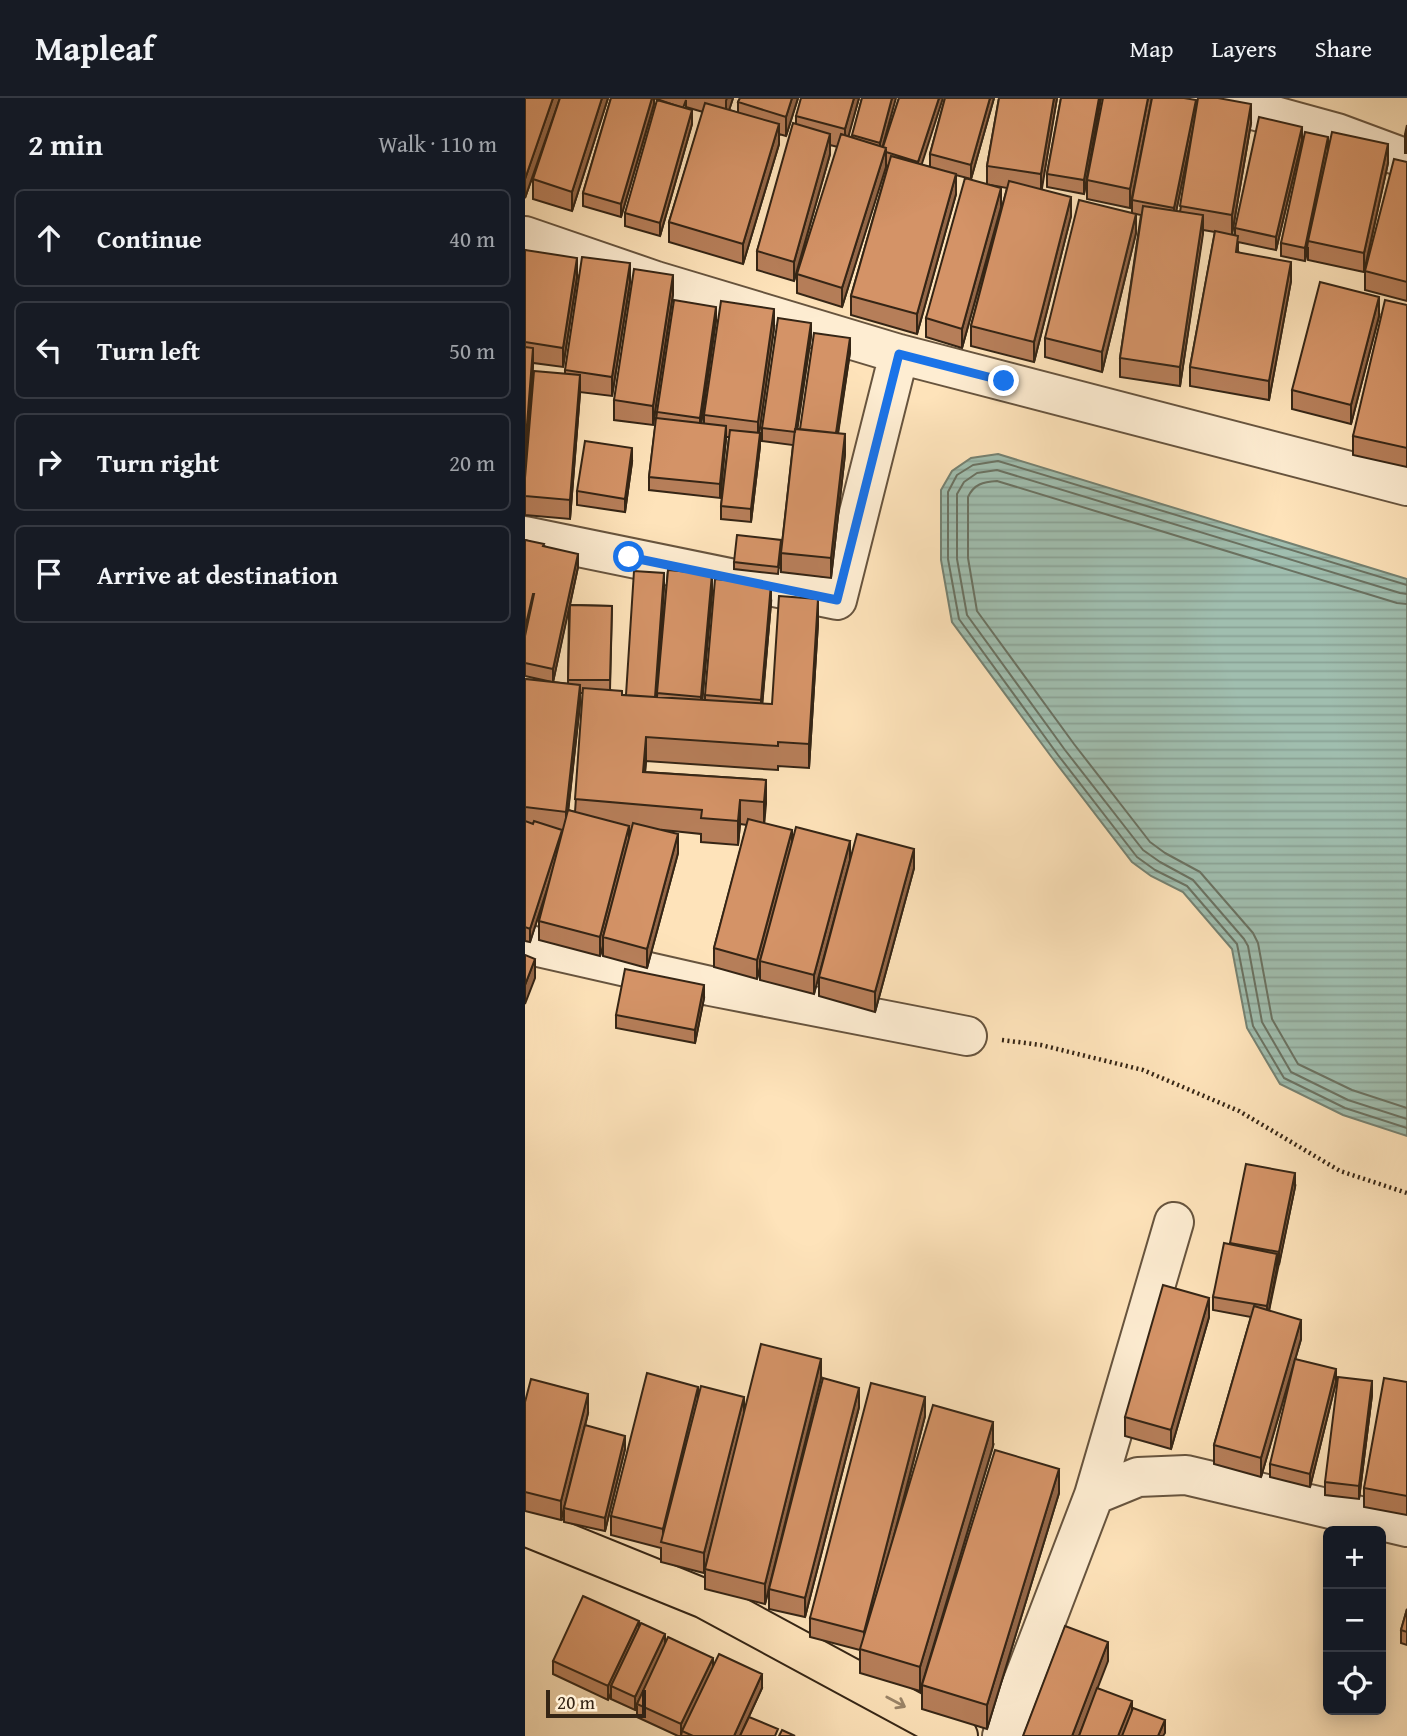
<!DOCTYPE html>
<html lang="en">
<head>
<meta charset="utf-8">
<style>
  :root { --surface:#171b24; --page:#242831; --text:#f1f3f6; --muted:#9ea1a6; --line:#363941 }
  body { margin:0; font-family:"Gentium Book Plus",serif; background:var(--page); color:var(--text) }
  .controls { position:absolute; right:21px; bottom:21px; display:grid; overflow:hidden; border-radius:10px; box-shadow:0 4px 18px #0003 }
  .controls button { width:63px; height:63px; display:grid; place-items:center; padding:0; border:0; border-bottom:2px solid var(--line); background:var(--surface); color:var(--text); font:35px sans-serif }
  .scale { position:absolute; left:21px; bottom:18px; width:100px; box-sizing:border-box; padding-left:7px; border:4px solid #352515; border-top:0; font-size:19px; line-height:24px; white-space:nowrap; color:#352515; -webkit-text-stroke:5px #feedd2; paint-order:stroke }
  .stop { position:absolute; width:21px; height:21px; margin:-16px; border:5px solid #1a73e8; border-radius:50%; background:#fff }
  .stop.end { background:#1a73e8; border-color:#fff; box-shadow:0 2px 7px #0008 }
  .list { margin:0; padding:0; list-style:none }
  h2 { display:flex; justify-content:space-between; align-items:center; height:91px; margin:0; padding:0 28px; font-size:30px }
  h2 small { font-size:23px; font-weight:400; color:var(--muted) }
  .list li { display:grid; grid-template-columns:46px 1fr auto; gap:21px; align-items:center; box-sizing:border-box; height:98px; margin:0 14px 14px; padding:0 14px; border:2px solid var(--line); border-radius:10px }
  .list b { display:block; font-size:26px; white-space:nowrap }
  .list em { font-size:23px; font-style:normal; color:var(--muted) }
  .icon { flex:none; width:38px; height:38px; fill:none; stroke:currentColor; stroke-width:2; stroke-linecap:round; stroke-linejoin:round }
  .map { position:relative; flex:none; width:882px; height:1638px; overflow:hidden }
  header { display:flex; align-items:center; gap:42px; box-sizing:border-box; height:98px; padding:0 35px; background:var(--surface); border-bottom:2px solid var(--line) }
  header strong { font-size:33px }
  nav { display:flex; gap:38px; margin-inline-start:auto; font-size:24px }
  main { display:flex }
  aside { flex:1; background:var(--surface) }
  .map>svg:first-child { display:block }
  .water { fill:url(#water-rules); stroke:#758171; stroke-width:2 }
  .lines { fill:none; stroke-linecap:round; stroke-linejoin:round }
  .shore { stroke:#6a7262; stroke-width:2 }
  .street-casing { stroke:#67543e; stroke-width:42 }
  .primary-casing { stroke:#352515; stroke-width:42 }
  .path { stroke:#352515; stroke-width:4.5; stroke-dasharray:2 3.5; stroke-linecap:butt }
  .street { stroke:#feedd2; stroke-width:38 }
  .primary { stroke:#fee3ba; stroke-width:38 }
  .wall { fill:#b67e59; stroke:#352515; stroke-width:2; fill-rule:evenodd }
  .shaded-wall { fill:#946748; stroke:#352515; stroke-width:2 }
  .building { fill:#d49367; stroke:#352515; stroke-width:2 }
  .oneway { stroke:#9a8468 }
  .route { stroke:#1a73e8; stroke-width:9 }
</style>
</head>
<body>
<header>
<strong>Mapleaf</strong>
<nav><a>Map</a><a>Layers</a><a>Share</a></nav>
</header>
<main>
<aside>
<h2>2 min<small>Walk · 110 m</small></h2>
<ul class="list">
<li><svg class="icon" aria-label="ahead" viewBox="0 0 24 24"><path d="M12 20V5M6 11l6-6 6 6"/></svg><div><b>Continue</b></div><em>40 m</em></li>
<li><svg class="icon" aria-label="left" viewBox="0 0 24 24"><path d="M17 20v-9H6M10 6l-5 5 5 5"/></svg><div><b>Turn left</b></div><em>50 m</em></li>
<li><svg class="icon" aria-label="right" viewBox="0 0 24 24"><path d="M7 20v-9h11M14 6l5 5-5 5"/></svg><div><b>Turn right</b></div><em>20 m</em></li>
<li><svg class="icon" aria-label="arrive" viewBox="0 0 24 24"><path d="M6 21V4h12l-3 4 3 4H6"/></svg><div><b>Arrive at destination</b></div></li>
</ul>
</aside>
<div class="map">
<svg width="882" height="1638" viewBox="0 0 882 1638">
  <defs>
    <pattern id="water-rules" width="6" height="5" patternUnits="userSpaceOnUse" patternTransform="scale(1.75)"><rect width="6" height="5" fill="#a0beaf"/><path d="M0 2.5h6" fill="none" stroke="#8aa396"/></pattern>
  </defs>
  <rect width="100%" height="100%" fill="#fee3ba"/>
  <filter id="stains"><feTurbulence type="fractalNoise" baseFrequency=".00286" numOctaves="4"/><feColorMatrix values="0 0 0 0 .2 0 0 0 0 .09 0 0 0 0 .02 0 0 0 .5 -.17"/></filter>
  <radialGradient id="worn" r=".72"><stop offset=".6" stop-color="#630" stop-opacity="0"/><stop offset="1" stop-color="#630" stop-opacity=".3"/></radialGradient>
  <path class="water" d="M473,356L882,481V1038L818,1017L755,986L722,930L707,851L658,794L626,778L607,764L528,661L427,524L416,462V392L427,373L446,360Z"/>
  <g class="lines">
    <path class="shore" d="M882,487L473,363L448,367L432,377L423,394V461L434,521L533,657L612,759L630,772L662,788L712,846L728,928L759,980L820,1010L882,1030
      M882,496L875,495L472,372L452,375L439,384L432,396V461L442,517L540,652L618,752L635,764L668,782L719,841L723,848L737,924L766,974L823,1002L882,1021
      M882,506L872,505L472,383C458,384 449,386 443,399V460L452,513L549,646L625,744L640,755L675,774L728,835L733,845L747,921L773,966L827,992L882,1010"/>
    <g class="street-casing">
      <path id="street" d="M684,0L812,35L882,61
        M0,138L131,183L374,256L882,388
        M0,438L312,502L374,256
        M0,846L185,888L442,938
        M569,1397L613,1379L661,1377L882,1429
        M477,1638L569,1397L649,1124"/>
    </g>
    <g class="primary-casing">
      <path id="primary" d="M0,1428L180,1501L433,1638"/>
    </g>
    <path class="path" d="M477,942L516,947L618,972L714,1013L815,1073L882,1095"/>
    <use href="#street" class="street"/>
    <use href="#primary" class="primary"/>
  </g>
  <path class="wall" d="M0,0H83L47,113L8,101V81L31,12L0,100Z
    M86,0H208L204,12L213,15V4L215,0H273L261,38L254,36V46L218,166L144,144V124L178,14L161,9V2L158,10L167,26L135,138L100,128V115L155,9L129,0V6L96,119L58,108V95Z
    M334,0L323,38L327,40L337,0L358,49L374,0L396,67L405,69V56L420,0H469L446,81L431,77V96L392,236L326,217V198L363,68L361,67L317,209L272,195V176L313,49L305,47V56L269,183L232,172V153L271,26V18Z
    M474,0H532L516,91L546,118L509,264L446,248V228L482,90L466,87L476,109L437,250L401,239V220L462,87V68Z
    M536,0H576L559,96L522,89V76Z
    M671,15L726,25L707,136L710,137V130L777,42L751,152L713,144V154L766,183L744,302L665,288V269L690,134L678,132L655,288L595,279V260L616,117L611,116V135L577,274L520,259V240L607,115V102L605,110L562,101V82ZM670,22L655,114L651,113Z
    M882,27V55H880V36Z
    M803,51L863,65L839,174L783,162V149L780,163L756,158V145Z
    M882,64V203L840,192V173Z
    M0,152L52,179L38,269L8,265L0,371Z
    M105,184L87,298L55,294L45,421L0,417V380L40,276V272Z
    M148,196L128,327L89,322V302Z
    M882,207V369L828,357V338Z
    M854,218L826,326L767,311V292Z
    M191,222L176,326H179V317L249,230L234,335L235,348L226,424L196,421V408L204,339H201L195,400L124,392V379L132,314Z
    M286,238L272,331H275L325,254L313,336L320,356L306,480L256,474V455L268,347L237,343V330Z
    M107,364L100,414L52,407V393Z
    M0,442L19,448L53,469L45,507L87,508L85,592L97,597H101L139,488L132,599L143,472L187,495L177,602H180V597L246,505L237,606H247L293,525L284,670L253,668V672L121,663L120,674L241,682L239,725L267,746L325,743L289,896L235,882V869L232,881L189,869V850L222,727L215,726L213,747L176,744V736L138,732L153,755L122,870L78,858V848L75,858L14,842V823L25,781L5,844L0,843V581L27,584L0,578ZM44,508L43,586L28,584ZM55,595H58L50,714L43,712L55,606Z
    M256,449L253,476L209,471V464Z
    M389,770L350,914L294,898V879Z
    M179,900L170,945L91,930V917Z
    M770,1089L744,1213L776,1241L736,1379L689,1366V1347L726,1219L688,1212V1199L705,1145Z
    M684,1219L646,1351L600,1338V1319Z
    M296,1280L240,1506L180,1491V1473L179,1475L136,1464V1450L86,1437V1418L173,1298L219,1317Z
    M811,1284L785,1389L745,1379V1366Z
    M882,1284V1417L839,1409V1390Z
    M847,1297L834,1401L800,1397V1384Z
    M0,1304L63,1315L60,1328L100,1351L80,1433L39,1424V1412L36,1422L0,1413Z
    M334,1309L280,1519L244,1511V1491Z
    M400,1318L371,1432L468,1348L395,1593L335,1575V1552L285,1539V1520Z
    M534,1395L462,1631L397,1611V1587Z
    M882,1511V1547L876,1545V1532Z
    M114,1529L140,1547L237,1590L215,1638H153L112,1619V1608L110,1612L86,1601V1595L83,1602L28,1576V1563Z"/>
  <path class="shaded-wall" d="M28,0H35L0,100V81Z
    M77,0H83L47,113V94Z
    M127,0H129V6L96,119V106Z
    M202,0H208L201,22V3Z
    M267,0H273L261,38V19Z
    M329,0H334L320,51V31Z
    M367,0H371L355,58V45Z
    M414,0H418L393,78V64Z
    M465,0H469L446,81V67Z
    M529,0H532L516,96V76Z
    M574,0H576L559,96V82Z
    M623,0H627L605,110V91Z
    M671,2V16L649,124V110Z
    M726,6V25L707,136V117Z
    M167,12V26L135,138V125Z
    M254,26V46L218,166V146Z
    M777,29V42L751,152V139Z
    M305,36V56L269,183V164Z
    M803,39V53L783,143L780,163V150Z
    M863,46V65L839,174V155Z
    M361,50V69L317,209V190Z
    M431,76V96L392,236V216Z
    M476,90V109L437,250V231Z
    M546,99V118L509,264V244Z
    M611,116V135L577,274V254Z
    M678,117V136L655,288V269Z
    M52,160V179L38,269V250Z
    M766,164V183L744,302V283Z
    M105,165V184L87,298V279Z
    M148,177V196L128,327V308Z
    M854,199V218L826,326V307Z
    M191,209V222L175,334V320Z
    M249,211V230L233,344V324Z
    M286,225V238L270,347V334Z
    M325,240V254L310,353V339Z
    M8,250V269L0,371V352Z
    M55,277V296L45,421V402Z
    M201,328V342L195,400V386Z
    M235,335V348L226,424V411Z
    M320,336V356L306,480V460Z
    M107,350V364L100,414V401Z
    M53,456V469L28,584V571Z
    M139,475V488L130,614V600Z
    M187,476V495L176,618V599Z
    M246,486V505L236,621V602Z
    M8,496V509L0,543V530Z
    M293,501V525L284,670V646Z
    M55,587V606L41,733V714Z
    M121,639V663L118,698V674Z
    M241,682V706L239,728V704Z
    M215,702V726L213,747V723Z
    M104,728V747L78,839V848L75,858V839Z
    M37,732V745L5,844V831Z
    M267,732V752L235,863V869L232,881V862Z
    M153,736V755L122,870V851Z
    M325,743V762L289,896V877Z
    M389,751V770L350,914V894Z
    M10,861V880L0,906V887Z
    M179,887V900L170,945V932Z
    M770,1075V1089L754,1167V1154Z
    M752,1156V1169L742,1222V1208Z
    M684,1200V1219L646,1351V1332Z
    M776,1222V1241L736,1379V1360Z
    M296,1261V1280L240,1506V1486Z
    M811,1271V1284L785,1389V1376Z
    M847,1283V1297L834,1401V1388Z
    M173,1289V1308L138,1445V1431Z
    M334,1290V1309L280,1519V1500Z
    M63,1296V1315L36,1422V1403Z
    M219,1299V1318L179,1475V1455Z
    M400,1299V1318L339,1553V1534Z
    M468,1324V1348L395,1593V1569Z
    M100,1338V1351L80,1433V1420Z
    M534,1371V1395L462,1631V1607Z
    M114,1523V1537L86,1588V1595L83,1602V1588Z
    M140,1536V1549L112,1606L110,1612V1599Z
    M583,1544V1563L554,1638H547Z
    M188,1560V1573L157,1633L156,1638V1626Z
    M237,1576V1590L215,1638H209Z
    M607,1603V1617L598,1638H593Z
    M640,1622V1635L638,1638H633Z"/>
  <path class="building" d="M0,0H28L0,81Z
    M35,0H77L47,94L8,81Z
    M86,0H127L96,106L58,95Z
    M215,0H267L261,19L213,4Z
    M276,0H329L320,31L271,18Z
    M337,0H367L355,45L327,37Z
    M374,0H414L393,64L361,54V50L358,49Z
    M420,0H465L446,67L405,56Z
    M474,0H529L516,76L462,68Z
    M536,0H574L559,82L522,76Z
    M578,0H623L605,91L562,82Z
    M627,0H659L671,2L649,110L607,102Z
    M673,0H693L726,6L707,117L655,108Z
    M132,2L167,12L135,125L100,115Z
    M180,5L254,26L218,146L144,124Z
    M734,19L777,29L751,139L710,130Z
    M268,25L305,36L269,164L232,153Z
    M780,34L803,39L780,150L756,145Z
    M807,34L863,46L839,155L783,143Z
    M316,36L361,50L317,190L272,176Z
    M366,58L431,76L392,216L326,198Z
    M869,61L882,64V184L840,173Z
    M440,80L476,90L437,231L401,220Z
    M484,83L546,99L509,244L446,228Z
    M554,102L611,116L577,254L520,240Z
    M618,108L678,117L655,269L595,260Z
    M690,133L713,138L711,154L766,164L744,283L665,269Z
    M0,152L52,160L38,250L0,244Z
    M57,159L105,165L87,279L40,272Z
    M109,171L148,177L128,308L89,302Z
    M795,184L854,199L826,307L767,292Z
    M149,202L191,209L175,320L132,314Z
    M860,202L882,207V350L828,338Z
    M196,203L249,211L233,324L179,317Z
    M253,220L286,225L270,334L237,330Z
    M289,235L325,240L311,335L275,331Z
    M0,249L8,250L0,352Z
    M9,273L55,277L45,402L0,398V380Z
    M131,320L201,328L195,386L124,379Z
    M270,331L320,336L306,460L256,455Z
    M205,332L235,335L226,411L196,408Z
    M60,343L107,350L100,401L52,393Z
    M212,437L256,442L253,469L209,464Z
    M0,442L19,446L18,448L53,456L28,571L0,565V538L9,496H8L0,530Z
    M143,472L187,476L176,599L132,595Z
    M109,473L139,475L130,599L101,597Z
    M190,481L246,486L236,602L180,597Z
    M254,498L293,501L284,646L253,644V648L121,639L118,674L241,682L239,704L215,702L213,723L176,720L177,712L50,701L58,590L97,593V597L247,606Z
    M45,507L87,508L85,582H43Z
    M0,581L55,587L41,714L0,709Z
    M43,712L104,728L75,839L14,823Z
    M223,721L267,732L232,862L189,850Z
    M0,723L8,726L9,723L37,732L5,831L0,829Z
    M108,725L153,736L122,851L78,839Z
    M271,729L325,743L289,877L235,863Z
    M332,736L389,751L350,894L294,879Z
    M0,857L10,861L0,887Z
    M100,871L179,887L170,932L91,917Z
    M721,1066L770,1075L754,1154L705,1145Z
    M699,1145L752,1156L742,1208L688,1199Z
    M638,1187L684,1200L646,1332L600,1319Z
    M729,1208L776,1222L736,1360L689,1347Z
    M236,1246L296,1261L240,1486L180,1471Z
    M770,1261L811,1271L785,1376L745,1366Z
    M122,1275L173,1289L138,1431L86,1418Z
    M813,1279L847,1283L834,1388L800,1384Z
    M298,1280L334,1290L280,1500L244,1491Z
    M859,1280L882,1284V1398L839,1390Z
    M6,1281L63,1296L36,1403L0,1394V1304Z
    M346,1285L400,1299L339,1534L285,1520Z
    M176,1288L219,1299L179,1455L136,1444Z
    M408,1307L468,1324L395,1569L335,1551Z
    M60,1327L100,1338L80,1420L39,1410Z
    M470,1352L534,1371L462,1607L397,1587Z
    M58,1498L114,1523L83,1588L28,1563Z
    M882,1511V1534L876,1532Z
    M116,1525L140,1536L110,1599L86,1588Z
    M540,1528L583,1544L547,1638H498Z
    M143,1539L188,1560L156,1626L112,1606Z
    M194,1556L237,1576L209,1638H168L157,1633Z
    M572,1590L607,1603L593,1638H554Z
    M608,1610L640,1622L633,1638H597Z
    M224,1619L253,1631L250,1638H215Z
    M257,1632L270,1638H254Z"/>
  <defs><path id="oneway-shaft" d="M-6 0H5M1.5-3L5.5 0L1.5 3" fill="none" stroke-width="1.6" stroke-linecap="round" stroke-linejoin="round" transform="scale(1.75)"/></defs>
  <use class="oneway" href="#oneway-shaft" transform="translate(371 1604) rotate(28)"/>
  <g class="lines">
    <path class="route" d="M104,459L312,502L374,256L479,283"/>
  </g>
  <rect width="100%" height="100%" filter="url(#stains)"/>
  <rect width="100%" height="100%" fill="url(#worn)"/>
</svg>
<div class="controls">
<button>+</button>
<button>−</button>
<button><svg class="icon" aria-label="locate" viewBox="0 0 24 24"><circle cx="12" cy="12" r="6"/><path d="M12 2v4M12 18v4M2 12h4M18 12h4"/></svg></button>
</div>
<div class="scale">20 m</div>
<div class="stop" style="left:104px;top:459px"></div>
<div class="stop end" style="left:479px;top:283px"></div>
</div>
</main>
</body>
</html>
